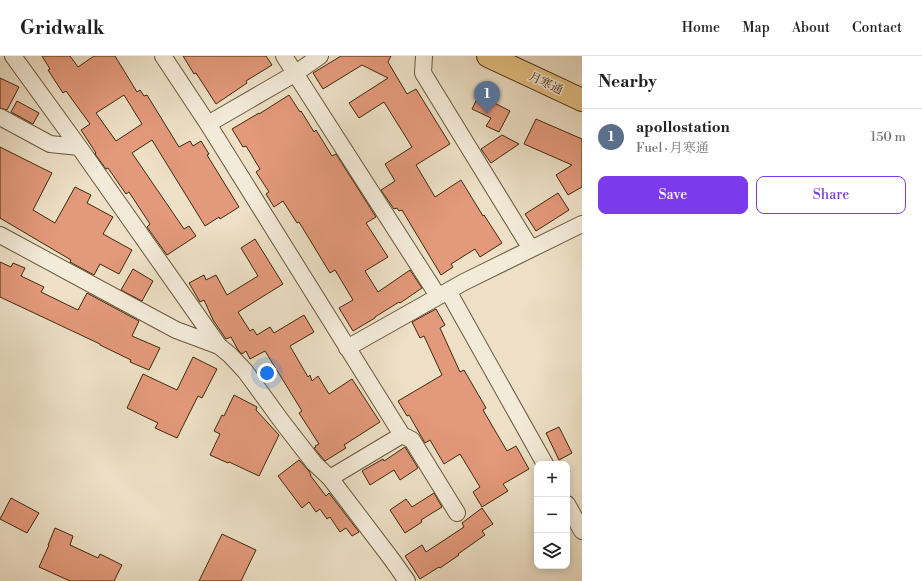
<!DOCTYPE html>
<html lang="en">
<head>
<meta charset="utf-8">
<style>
  :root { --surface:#fff; --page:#f6f6f6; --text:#222; --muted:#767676; --line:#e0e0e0; --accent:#7c3aed }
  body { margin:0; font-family:"Libre Bodoni","Noto Serif JP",serif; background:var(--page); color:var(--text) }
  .controls { position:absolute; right:12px; bottom:12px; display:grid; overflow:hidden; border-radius:8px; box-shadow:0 2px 10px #0003 }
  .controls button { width:36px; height:36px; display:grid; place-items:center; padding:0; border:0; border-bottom:1px solid var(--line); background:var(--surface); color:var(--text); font:20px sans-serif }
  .you { position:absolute; left:267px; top:317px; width:14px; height:14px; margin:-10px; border:3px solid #fff; border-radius:50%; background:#1a73e8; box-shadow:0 0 0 6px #1a73e833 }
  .badge { display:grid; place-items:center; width:26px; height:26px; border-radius:50%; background:var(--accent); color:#fff; font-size:13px; font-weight:700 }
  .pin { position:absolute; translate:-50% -33px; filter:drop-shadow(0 1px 2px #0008) }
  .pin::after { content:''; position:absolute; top:21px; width:14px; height:12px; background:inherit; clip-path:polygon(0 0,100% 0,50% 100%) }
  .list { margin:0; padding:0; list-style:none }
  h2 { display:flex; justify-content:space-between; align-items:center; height:52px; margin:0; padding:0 16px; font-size:17px }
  h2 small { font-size:13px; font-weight:400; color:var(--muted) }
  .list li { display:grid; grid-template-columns:26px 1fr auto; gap:12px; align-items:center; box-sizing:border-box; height:56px; padding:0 16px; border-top:1px solid var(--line) }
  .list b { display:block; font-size:15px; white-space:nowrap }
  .list p { margin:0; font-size:13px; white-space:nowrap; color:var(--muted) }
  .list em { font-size:13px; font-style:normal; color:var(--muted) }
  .actions { display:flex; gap:8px; padding:12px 16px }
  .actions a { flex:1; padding:9px 0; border:1px solid var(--accent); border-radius:8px; text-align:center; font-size:14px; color:var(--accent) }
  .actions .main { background:var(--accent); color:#fff }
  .icon { flex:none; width:22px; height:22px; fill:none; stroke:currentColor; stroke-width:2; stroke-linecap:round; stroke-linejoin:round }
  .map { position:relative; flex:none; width:582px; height:525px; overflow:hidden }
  header { display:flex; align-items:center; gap:24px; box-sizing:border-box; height:56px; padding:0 20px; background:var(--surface); border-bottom:1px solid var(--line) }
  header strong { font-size:19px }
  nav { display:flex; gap:22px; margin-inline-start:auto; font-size:14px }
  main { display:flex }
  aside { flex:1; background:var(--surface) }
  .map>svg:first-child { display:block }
  .building { fill:#e3997b; stroke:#3f2a0a; fill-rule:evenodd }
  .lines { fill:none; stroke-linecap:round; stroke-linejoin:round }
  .minor-casing { stroke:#6a5839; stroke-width:18 }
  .trunk-casing { stroke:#3f2a0a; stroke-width:24 }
  .minor { stroke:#f3ebda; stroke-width:16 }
  .trunk { stroke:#e6c083; stroke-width:22 }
  .labels { text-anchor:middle; stroke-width:3; stroke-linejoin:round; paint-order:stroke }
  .street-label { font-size:12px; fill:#3f2a0a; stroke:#f3ebda }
</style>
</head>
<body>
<header>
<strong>Gridwalk</strong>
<nav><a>Home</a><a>Map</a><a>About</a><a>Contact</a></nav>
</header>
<main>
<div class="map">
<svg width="582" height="525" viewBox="0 0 582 525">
  <rect width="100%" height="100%" fill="#ede0c6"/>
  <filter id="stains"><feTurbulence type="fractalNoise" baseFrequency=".005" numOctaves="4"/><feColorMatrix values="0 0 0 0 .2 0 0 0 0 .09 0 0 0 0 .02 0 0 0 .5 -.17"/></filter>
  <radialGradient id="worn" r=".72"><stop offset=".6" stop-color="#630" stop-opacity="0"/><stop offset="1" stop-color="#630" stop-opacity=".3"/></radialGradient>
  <path class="building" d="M42,0H70L78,11L94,0H115L137,36L140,34L144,40L147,39L179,91L190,85L193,90L201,85L209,98L207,99L239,151L220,163L219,161L205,170L152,84L132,97L184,173L189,170L196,180L167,199L147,171L150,168L129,136L126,138L108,112L106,113L95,98L96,97L81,74L90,68L66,35L63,37L48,14L50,13ZM124,39L142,68L116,85L96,57Z
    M183,0H266L272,9L246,25L247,27L216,48L196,17L194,18Z
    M341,0H391L388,6L407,38L416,33L450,88L416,109L435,141L461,124L483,160L484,159L502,187L480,201L475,193L451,208L453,211L441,219L402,154L399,155L397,152L394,153L381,134L395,125L385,108L412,91L384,46L359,62L349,47L388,22L362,9L323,33L313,17Z
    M0,22L19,31L7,54L0,52Z
    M289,39L300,56L301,55L314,76L316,74L332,100L336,98L376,161L366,167L388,201L365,215L378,236L410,214L422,232L400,247L399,246L375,261V262L353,275L339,252L353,244L335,214L330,217L299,166L297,167L283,145L274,151L266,138L269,136L256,116L260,113L246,90L243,91L232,73L259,57V58Z
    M479,39L510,55L499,76L486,70L491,62L472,53Z
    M17,45L39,57L33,68L11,56Z
    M536,63L582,83V131L568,139L556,119L572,109L524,88Z
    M502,79L519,88L491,107L481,93Z
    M0,91L52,117L33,154L55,167L75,131L91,139L87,147L113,161L103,178L132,194L119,218L100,208L94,219L70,206L71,204L0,162Z
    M558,137L569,154L536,175L525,158Z
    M255,183L283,228L238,256L250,275L253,273L257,279L270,271L274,277L304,259L314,276L290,290L308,321L310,319L312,325L318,320L329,338L352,323L380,366L344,389L346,392L325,405L314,392L316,391L315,390L319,388L299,357L302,355L265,295L250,303L246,295L242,298L238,294L231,281L226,283L213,264L204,244L200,246L189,227L204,219L206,224L216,219L227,239L258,220L241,192Z
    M0,206L11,211L13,207L25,212L21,220L44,231L41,236L78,254L87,237L139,265L132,280L160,292L149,314L130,306L131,304L100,289V288L0,241Z
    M133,213L153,225L142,245L121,234Z
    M436,253L445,269L440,272L460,316L464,314L486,352L483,354L507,395L516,390L529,413L503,428L508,435L482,451L473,436L480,431L460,398L444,408L430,384L425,387L409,359L407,360L398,345L442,319L424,280L420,282L412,266Z
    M193,301L217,313L202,342L198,340L177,382L155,372L158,367L127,352L143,318L177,334Z
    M234,339L257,351L256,354L279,379L259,420L229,406L228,407L210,399L220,378L214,375L222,359L224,360Z
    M559,371L572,397L559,404L546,377Z
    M405,391L418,412L400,424L394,414L370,429L362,415L383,403L384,405Z
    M299,404L309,415L311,419H310L326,440L329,437L359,476L352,480L346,472L340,476L330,461L327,463L320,453L316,456L309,446L302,452L278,420Z
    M434,437L442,451L421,464L422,466L405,477L390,454L406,443L412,451Z
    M11,442L39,457L27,477L0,463Z
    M482,452L493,468L482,475L485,479L458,498L459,499L440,512L439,511L420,523L405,500L422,489L426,496L464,471L462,467Z
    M55,472L73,480L70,489L98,502L100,498L122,509L114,525H70L39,511L49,489H48Z
    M222,478L256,494L241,525H199Z"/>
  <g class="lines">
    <g class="minor-casing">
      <path id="minor" d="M13,0L79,91L219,290
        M163,0L208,68L402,379L412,384L457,457
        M284,0L438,240
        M424,0L423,17L531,193
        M0,61L50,88L79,91
        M208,68L296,17L320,0
        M0,179L176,274L219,290L230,299L245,315L283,367L314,407L330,422L393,505L407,525
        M448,235L545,408
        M347,292L464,226L582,168
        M330,422L402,379
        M567,448L582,475"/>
    </g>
    <g class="trunk-casing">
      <path id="trunk" d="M488,0L582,44"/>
    </g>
    <use href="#minor" class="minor"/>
    <use href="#trunk" class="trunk"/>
  </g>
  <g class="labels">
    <g class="street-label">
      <text transform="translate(546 27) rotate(25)" y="4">月寒通</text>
    </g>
  </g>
  <rect width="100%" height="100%" filter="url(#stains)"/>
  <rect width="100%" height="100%" fill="url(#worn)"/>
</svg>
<div class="controls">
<button>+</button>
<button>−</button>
<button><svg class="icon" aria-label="layers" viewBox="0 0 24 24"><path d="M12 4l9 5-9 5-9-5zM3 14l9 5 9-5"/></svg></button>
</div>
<div class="you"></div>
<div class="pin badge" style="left:487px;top:58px;background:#5c6f8a">1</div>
</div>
<aside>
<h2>Nearby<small></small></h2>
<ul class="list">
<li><span class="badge" style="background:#5c6f8a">1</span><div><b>apollostation</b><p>Fuel · 月寒通</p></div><em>150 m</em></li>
</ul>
<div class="actions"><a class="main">Save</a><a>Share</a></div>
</aside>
</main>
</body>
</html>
